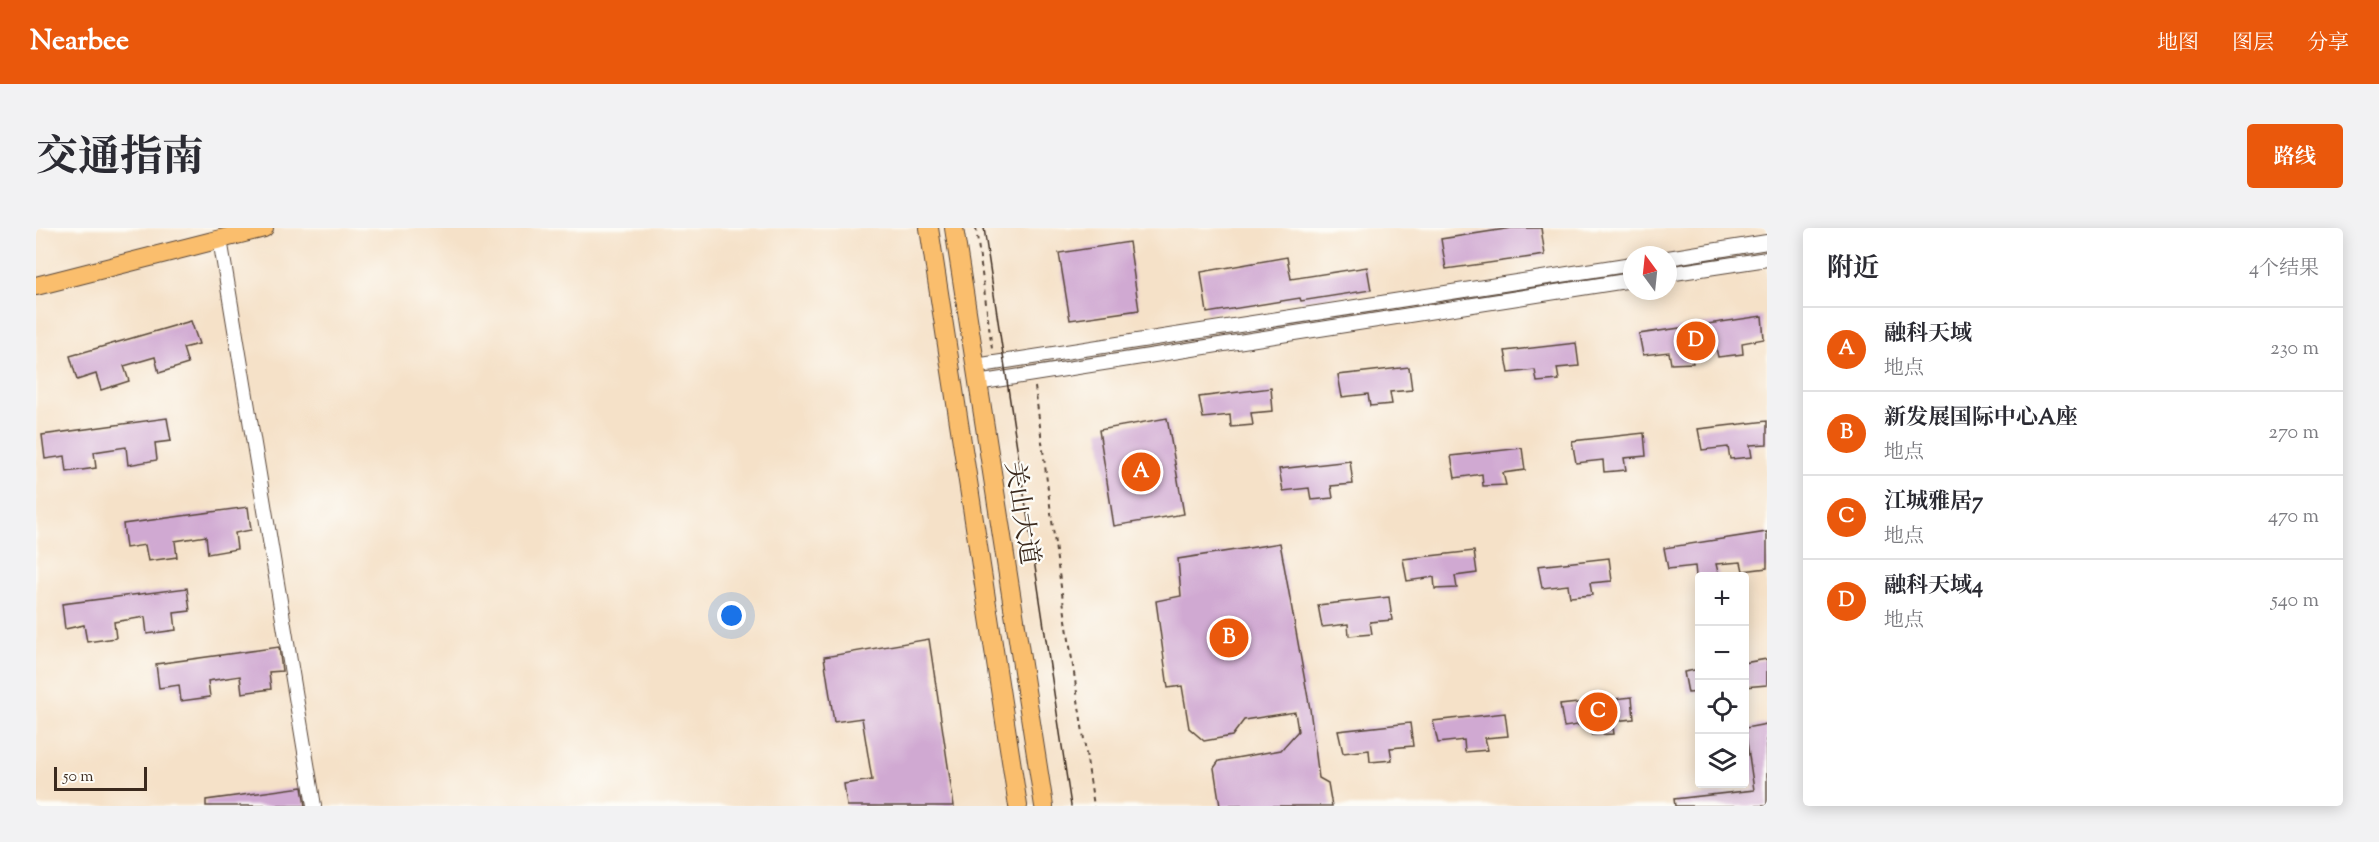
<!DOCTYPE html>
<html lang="zh">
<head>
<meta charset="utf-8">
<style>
  :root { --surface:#fff; --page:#f2f2f3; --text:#2b2b33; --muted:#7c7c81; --line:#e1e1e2; --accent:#ea580c }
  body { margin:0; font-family:"Sorts Mill Goudy","Noto Serif SC",serif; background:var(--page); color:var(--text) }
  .controls { position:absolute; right:18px; bottom:18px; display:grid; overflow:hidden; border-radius:6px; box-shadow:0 3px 15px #0003 }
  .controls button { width:54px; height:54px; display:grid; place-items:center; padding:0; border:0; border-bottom:2px solid var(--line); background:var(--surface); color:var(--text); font:30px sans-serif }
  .compass { position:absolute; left:1587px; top:18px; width:54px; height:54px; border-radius:50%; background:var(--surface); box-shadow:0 3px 15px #0003; rotate:345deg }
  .scale { position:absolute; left:18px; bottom:15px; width:93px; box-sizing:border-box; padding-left:6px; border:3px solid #3b2a1e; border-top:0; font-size:16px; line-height:21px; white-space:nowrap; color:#3b2a1e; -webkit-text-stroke:4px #fdfcf7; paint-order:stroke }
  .you { position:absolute; left:696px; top:388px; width:21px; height:21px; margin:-15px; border:4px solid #fff; border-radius:50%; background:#1a73e8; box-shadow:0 0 0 9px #1a73e833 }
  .badge { display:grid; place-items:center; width:39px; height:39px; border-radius:50%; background:var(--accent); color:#fff; font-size:20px; font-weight:700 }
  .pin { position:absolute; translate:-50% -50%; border:3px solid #fff; box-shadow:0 2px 6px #0006 }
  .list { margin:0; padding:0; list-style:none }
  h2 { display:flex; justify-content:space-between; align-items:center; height:78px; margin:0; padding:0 24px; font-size:26px }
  h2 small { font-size:20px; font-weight:400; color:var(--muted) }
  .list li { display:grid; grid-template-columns:39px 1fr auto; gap:18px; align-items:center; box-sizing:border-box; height:84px; padding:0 24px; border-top:2px solid var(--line) }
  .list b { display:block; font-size:22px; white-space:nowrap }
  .list p { margin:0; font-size:20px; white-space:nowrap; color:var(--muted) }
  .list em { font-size:20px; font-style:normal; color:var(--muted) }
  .icon { flex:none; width:33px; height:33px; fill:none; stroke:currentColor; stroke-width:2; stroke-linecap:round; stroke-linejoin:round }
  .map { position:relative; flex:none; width:1731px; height:578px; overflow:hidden; border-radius:6px }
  header { display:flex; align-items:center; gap:36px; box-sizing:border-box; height:84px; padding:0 30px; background:var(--accent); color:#fff }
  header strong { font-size:28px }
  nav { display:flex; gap:33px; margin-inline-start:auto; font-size:21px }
  .intro { display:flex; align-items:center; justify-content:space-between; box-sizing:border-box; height:144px; padding:0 36px }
  h1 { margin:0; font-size:42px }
  .button { padding:15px 27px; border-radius:6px; background:var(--accent); color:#fff; font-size:21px; font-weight:700 }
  main { display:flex; gap:36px; padding:0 36px }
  aside { flex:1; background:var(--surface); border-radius:6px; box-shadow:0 3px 15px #0003 }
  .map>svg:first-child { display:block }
  .building { fill:#d0a9d2 }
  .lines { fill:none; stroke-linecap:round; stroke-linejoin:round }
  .minor-casing { stroke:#574538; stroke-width:16 }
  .major-casing { stroke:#574538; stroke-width:20 }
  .path { stroke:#574538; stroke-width:2; stroke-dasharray:4.5 4.5; stroke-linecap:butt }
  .minor { stroke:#fff; stroke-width:14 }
  .major { stroke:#fabe6d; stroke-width:18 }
  .tram { stroke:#3b2a1e; stroke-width:1.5 }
  .labels { text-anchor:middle; stroke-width:4.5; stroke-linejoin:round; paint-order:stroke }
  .street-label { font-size:26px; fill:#3b2a1e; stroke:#fdfcf7 }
</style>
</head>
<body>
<header>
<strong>Nearbee</strong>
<nav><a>地图</a><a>图层</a><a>分享</a></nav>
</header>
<div class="intro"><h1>交通指南</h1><a class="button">路线</a></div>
<main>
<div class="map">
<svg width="1731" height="578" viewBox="0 0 1731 578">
  <rect width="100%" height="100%" fill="#fdfcf7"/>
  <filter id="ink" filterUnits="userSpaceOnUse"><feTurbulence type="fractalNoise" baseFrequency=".0167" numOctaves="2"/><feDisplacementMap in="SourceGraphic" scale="12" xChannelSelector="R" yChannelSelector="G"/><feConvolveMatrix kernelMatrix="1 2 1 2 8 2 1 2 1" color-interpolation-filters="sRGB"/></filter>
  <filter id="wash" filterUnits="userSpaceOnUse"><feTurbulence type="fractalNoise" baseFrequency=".008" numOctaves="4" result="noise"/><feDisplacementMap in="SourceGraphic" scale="24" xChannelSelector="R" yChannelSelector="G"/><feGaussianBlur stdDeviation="1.35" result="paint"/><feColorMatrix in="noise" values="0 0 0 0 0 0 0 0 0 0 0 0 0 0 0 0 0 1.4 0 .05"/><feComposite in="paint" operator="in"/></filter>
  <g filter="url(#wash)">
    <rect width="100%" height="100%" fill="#f5e1c8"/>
    <g id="blocks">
      <path class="building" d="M1476,0H1505L1509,27L1410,41L1405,11Z
        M1093,14L1103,82L1034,92L1023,25Z
        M1251,29L1255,51L1331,39L1335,62L1265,73L1264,70L1171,85L1165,44Z
        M1726,88L1728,111L1706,115L1707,126L1682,129L1680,120L1655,123L1657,135L1635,136L1633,124L1607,127L1603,106Z
        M155,93L163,116L147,120L152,136L123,145L119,129L88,138L93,153L65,162L60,146L41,152L34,128Z
        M1540,115L1543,138L1521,140L1523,152L1501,154L1499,142L1473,145L1469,123Z
        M1373,139L1376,162L1354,164L1356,176L1334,178L1332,166L1306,169L1302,147Z
        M1235,160L1237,183L1215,185L1217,197L1195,199L1194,187L1167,190L1163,169Z
        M131,190L135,213L119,215L121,232L92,237L90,219L58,224L60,240L31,244L29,228L9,231L6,207Z
        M1131,190L1148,286L1078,298L1063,202Z
        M1731,193V216L1714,217L1716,229L1694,231L1692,219L1666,222L1662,201Z
        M1608,205L1610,228L1588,230L1590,242L1568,244L1567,232L1540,235L1536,213Z
        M1486,220L1489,242L1467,245L1470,257L1447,258L1446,246L1419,250L1415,228Z
        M1314,233L1317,256L1295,258L1297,270L1275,272L1273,260L1247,263L1243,241Z
        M212,279L215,302L199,305L201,321L172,326L170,308L139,313L141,329L112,333L109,317L90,320L87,296Z
        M1731,304V340L1707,343L1705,334L1680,336L1683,348H1660L1659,338L1632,341L1628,320Z
        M1244,315L1274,481L1283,550L1292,555L1296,578H1184L1178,540L1183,533L1245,522L1262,503L1259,484L1208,492L1196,508L1168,513L1153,500L1146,458L1132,460L1120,373L1145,368L1142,331Z
        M1438,323L1441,345L1419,348L1421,360L1399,361L1398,349L1371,353L1367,331Z
        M1573,330L1576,353L1554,355L1556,367L1534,369L1532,357L1506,360L1502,338Z
        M151,360L154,383L138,385L140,402L111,406L109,389L78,394L80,410L51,414L48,397L29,401L26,376Z
        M1353,369L1356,392L1334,394L1336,406L1313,408L1312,396L1286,399L1282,377Z
        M893,411L918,578H811L808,556L836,552L826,490L798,494L788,429Z
        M243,419L246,443L233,444L235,461L206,465L204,448L172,453L174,469L145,473L143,457L123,460L120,436Z
        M1731,431V457L1708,459V435Z
        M1664,441V464L1652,465L1648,444Z
        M1596,469L1598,491L1576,493L1578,506L1556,507L1555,495L1528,499L1524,477Z
        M1469,485L1472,508L1449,510L1452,522L1429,524L1428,512L1402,515L1397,493Z
        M1374,495L1377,518L1354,520L1356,532L1334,534L1333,522L1307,525L1302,503Z
        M1731,496V578H1639L1638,571L1718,562L1709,500Z
        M266,559L269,578H170V572Z"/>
    </g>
  </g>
  <g filter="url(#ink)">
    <use href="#blocks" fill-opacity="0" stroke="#574538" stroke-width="1.5"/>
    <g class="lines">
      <g class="minor-casing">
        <path id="minor" d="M184,11L278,578
          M1632,30L1731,14
          M1632,46L1731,31
          M939,138L1596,36
          M941,155L1596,52"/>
      </g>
      <g class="major-casing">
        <path id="major" d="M893,0L982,578
          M918,0L1008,578
          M0,58L228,0"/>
      </g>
      <path class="path" d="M940,0L956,121
        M999,159L1021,332L1058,578"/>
      <use href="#minor" class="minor"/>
      <use href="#major" class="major"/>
      <path class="tram" d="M948,0L1035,578"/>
    </g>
  </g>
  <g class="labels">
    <g class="street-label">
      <text transform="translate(987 285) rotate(81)" y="9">关山大道</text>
    </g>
  </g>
</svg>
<div class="controls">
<button>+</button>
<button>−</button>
<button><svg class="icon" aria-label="locate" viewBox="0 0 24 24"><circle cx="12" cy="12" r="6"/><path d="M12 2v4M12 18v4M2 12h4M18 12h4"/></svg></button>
<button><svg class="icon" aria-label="layers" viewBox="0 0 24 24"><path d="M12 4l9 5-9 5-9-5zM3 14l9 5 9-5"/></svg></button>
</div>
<svg class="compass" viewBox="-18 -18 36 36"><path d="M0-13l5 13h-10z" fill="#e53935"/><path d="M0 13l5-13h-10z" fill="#7c7c81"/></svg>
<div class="scale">50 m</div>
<div class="you"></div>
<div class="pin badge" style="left:1105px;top:244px">A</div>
<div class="pin badge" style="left:1193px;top:410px">B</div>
<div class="pin badge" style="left:1562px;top:484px">C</div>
<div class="pin badge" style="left:1660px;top:113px">D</div>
</div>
<aside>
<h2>附近<small>4个结果</small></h2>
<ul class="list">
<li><span class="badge">A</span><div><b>融科天域</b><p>地点</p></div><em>230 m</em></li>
<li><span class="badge">B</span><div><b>新发展国际中心A座</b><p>地点</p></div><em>270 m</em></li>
<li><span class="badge">C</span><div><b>江城雅居7</b><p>地点</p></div><em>470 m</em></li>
<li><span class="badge">D</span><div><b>融科天域4</b><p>地点</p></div><em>540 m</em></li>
</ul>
</aside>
</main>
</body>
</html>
